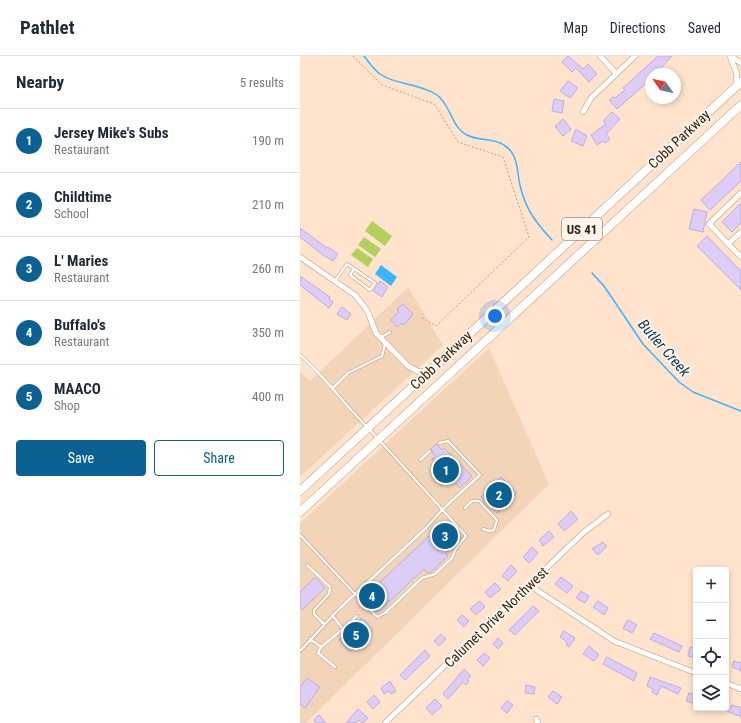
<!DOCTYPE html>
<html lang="en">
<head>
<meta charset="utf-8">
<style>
  :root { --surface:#fff; --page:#f6f6f7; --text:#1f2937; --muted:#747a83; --line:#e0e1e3; --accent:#0b6192 }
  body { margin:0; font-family:"Roboto Condensed",sans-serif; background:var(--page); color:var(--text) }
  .controls { position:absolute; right:12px; bottom:12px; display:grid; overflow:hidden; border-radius:4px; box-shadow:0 2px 6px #0003 }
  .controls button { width:36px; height:36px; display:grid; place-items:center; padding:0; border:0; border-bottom:1px solid var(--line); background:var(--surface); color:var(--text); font:20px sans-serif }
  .compass { position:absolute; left:345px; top:12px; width:36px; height:36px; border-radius:50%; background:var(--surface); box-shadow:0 2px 6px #0003; rotate:304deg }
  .you { position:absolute; left:195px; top:260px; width:14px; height:14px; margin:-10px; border:3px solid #fff; border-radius:50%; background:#1a73e8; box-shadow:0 0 0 6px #1a73e833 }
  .badge { display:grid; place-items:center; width:26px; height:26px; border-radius:50%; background:var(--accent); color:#fff; font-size:13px; font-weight:700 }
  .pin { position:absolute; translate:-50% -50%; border:2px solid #fff; box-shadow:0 1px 4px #0006 }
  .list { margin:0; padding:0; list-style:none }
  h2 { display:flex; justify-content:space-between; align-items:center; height:52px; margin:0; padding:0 16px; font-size:17px }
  h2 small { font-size:13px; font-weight:400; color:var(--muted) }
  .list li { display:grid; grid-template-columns:26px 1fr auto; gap:12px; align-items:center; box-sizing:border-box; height:64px; padding:0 16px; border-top:1px solid var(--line) }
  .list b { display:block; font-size:15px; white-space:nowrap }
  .list p { margin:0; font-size:13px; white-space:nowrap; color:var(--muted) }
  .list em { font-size:13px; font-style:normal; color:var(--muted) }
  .actions { display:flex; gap:8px; padding:12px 16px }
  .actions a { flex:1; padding:9px 0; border:1px solid var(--accent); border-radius:4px; text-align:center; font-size:14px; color:var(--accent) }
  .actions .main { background:var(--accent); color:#fff }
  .icon { flex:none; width:22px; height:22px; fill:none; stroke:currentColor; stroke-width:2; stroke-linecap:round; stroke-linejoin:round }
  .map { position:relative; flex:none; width:441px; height:667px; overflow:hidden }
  header { display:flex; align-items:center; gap:24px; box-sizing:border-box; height:56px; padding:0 20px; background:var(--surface); border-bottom:1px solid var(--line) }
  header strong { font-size:19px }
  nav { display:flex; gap:22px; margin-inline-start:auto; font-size:14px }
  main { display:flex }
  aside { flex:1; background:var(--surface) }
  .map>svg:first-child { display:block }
  .built { fill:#f2d4b9 }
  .green { fill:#b2d05d }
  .water { fill:#40b3ff }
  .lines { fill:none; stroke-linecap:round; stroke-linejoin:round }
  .stream { stroke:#40b3ff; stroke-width:1.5 }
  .building { fill:#dcccf6; stroke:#beacdd }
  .lane-casing { stroke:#c19671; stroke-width:3.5 }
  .street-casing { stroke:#c19671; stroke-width:6 }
  .primary-casing { stroke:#c19671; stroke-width:9 }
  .path { stroke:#b69e89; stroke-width:1; stroke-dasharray:2 2; stroke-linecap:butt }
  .lane { stroke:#fff; stroke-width:2.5 }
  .street { stroke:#fff; stroke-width:5 }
  .primary { stroke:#fff; stroke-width:8 }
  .labels { text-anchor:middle; stroke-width:4; stroke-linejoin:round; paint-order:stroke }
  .shield { fill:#fef4ec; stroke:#716255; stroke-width:1 }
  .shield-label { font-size:13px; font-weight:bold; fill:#352414 }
  .street-label { font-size:14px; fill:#352414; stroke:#fef4ec }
  .water-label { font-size:15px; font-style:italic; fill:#093957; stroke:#fef4ec }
</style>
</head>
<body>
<header>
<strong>Pathlet</strong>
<nav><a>Map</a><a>Directions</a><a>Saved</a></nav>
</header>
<main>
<aside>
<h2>Nearby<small>5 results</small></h2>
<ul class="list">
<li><span class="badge">1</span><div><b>Jersey Mike's Subs</b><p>Restaurant</p></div><em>190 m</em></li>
<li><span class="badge">2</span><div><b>Childtime</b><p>School</p></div><em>210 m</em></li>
<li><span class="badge">3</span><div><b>L' Maries</b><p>Restaurant</p></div><em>260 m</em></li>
<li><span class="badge">4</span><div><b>Buffalo's</b><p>Restaurant</p></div><em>350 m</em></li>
<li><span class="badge">5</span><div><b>MAACO</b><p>Shop</p></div><em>400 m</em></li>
</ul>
<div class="actions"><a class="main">Save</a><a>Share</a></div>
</aside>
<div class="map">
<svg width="441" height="667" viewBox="0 0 441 667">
  <rect width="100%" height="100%" fill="#ffe3cc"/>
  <path class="built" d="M108,231L143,289L0,421V316L10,325Z
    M189,292L249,428L6,667H0V467Z"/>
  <path class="green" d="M72,165L92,180L85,190L65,175Z
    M64,181L81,193L75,201L58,189Z
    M57,192L73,203L68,211L51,199Z"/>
  <path class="water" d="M81,209L97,221L91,230L75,218Z"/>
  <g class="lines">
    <path class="stream" d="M64,0C69,6 73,13 80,18C95,29 119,27 137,39C151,49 151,71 167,79C180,86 198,81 209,93C219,103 217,121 221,133C226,154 238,169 252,184
      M292,217L304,230L343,288L379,326L393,336L441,355"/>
  </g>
  <path class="building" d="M268,0L283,13L288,8L297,18L289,26L276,12L272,16L262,6Z
    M358,0H372L356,18H351V21L342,31L317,53L309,44L313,41L315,42L325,34L323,32Z
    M268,25L278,32L270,42L260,35Z
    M254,43L264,45L262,57L252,55Z
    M312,56L320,63L306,78L310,83L305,87L303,85L297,89L291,79L306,68L303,65Z
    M263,63L271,73L263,80L255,70Z
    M276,73L287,80L283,90L271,85Z
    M441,106V125L410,154L401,144Z
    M441,147V167L432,176L422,166Z
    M394,153L407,156L403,176L389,173Z
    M0,172L27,192L28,191L38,198L33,205L23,199L0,181Z
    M407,180L441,215V234L397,190Z
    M0,220L30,241L29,243L33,246L29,252L0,229Z
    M80,225L88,231L82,241L73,235Z
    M103,248L113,258L104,269L101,267L97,271L91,264L99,256L97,253Z
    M42,251L51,258L47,264L37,258Z
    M136,388L142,394L144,392L172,420L160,432L132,403L135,400L131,393Z
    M201,421L217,437L197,457L181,441Z
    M271,455L278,463L264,475L258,468Z
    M145,465L161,482L146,497L148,500L131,516L128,517L124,513L78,556L64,541Z
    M249,475L254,481L243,490L239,484Z
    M303,486L307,490L298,499L292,493Z
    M232,491L238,497L229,507L223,501Z
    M211,509L217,515L208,525L202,520Z
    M15,521L25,532L2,554L0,551V536Z
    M261,521L273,530L267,537L255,528Z
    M195,527L201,533L190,542L185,536Z
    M281,535L289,540L285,547L276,542Z
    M180,545L185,551L176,559L170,553Z
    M298,545L308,552L304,559L293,551Z
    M233,550L239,555L215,579L209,574Z
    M162,559L169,565L164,571L157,564Z
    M62,562L73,574L50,596L39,584Z
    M328,564L337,569L332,577L323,572Z
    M264,575L275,582L269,591L266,589L267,586L260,581Z
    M354,577L382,590L379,596L350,583Z
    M141,578L146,583L139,590L134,585Z
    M198,582L203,587L198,593L193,588Z
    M289,590L299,599L294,605L283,598Z
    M390,591L396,593V602L388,600Z
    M125,594L130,600L105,624L100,619Z
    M184,597L190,602L183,610L177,604Z
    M307,601L337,617L334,625L303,608Z
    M434,605L441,607V615L432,611Z
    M164,613L171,620L167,623L169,625L166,629L163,626L148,643L143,638Z
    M350,621L381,632L378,638L361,630L357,639L352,636L353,633L347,630Z
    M7,622L20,631L5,652L0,648V631Z
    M90,625L96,635L91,638L89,635L84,638L81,632Z
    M226,629L235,631L234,638L225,637Z
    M253,635L262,641L257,648L248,641Z
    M389,637L396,639V648L386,645Z
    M74,639L80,646L73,653L67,646Z
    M135,643L142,650L132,659L126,652Z
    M207,645L213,649L207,657L201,652Z
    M432,649L441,652V661L420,652H431Z
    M58,653L68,662L63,667L58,664L56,667H46Z
    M19,659L26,667H16L14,664Z"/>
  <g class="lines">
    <g class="lane-casing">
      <path id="lane" d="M35,225L47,208L75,227L70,234L50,219L54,213
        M80,282L90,276
        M0,299C19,315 36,337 52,355C91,396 128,438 166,480L155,494L152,502L135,518L122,522L85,557L77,561L55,538L126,472L142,454L180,419L148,385L139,387
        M32,333L48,317L82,300L85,288
        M120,404L130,395
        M165,452L172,445H179L197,464L194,474L189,475L183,473
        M7,509L30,531L29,538L14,554V558L24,568
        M43,573L57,560
        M10,583L21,591L43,573L32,559
        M21,591L18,597L35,611
        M0,595L38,554L55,538L0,479"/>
    </g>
    <g class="street-casing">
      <path id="street" d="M300,0L316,17
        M430,0L437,18L436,29
        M432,1L441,7
        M283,56L291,42L335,0
        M441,137L409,168L441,201
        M428,188L441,176
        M0,201L55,239L67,254L76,277L108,310L119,316L129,314
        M229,529L314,585L396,617
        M426,627L441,633
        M236,663L238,667
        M85,667L284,476L308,458"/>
    </g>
    <g class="primary-casing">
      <path id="primary" d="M0,435L441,26
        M0,456L441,49"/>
    </g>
    <path class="path" d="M53,0L82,29L134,48L158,86L203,101L229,181L136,270L121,261"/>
    <use href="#lane" class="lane"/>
    <use href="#street" class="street"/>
    <use href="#primary" class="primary"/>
  </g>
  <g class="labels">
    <rect class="shield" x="262" y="162" width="40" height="22" rx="3"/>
    <g class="shield-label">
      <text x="282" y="178">US 41</text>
    </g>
    <g class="street-label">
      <text transform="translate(379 83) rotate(-43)" y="5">Cobb Parkway</text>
      <text transform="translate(141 304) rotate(-43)" y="5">Cobb Parkway</text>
      <text transform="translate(196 561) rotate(-44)" y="5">Calumet Drive Northwest</text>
    </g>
    <g class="water-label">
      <text transform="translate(364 292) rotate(49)" y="5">Butler Creek</text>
    </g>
  </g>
</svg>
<div class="controls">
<button>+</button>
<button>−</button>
<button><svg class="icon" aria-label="locate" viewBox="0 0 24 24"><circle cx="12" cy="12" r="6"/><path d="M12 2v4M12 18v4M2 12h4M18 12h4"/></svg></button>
<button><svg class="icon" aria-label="layers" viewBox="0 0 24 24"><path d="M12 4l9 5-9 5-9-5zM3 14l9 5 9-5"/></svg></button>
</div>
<svg class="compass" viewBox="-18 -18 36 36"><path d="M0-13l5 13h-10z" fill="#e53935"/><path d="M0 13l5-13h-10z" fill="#747a83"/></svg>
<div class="you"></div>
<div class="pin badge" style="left:146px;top:414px">1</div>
<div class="pin badge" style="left:199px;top:439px">2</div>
<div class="pin badge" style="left:145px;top:480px">3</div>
<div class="pin badge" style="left:72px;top:540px">4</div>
<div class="pin badge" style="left:56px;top:579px">5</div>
</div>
</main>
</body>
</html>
